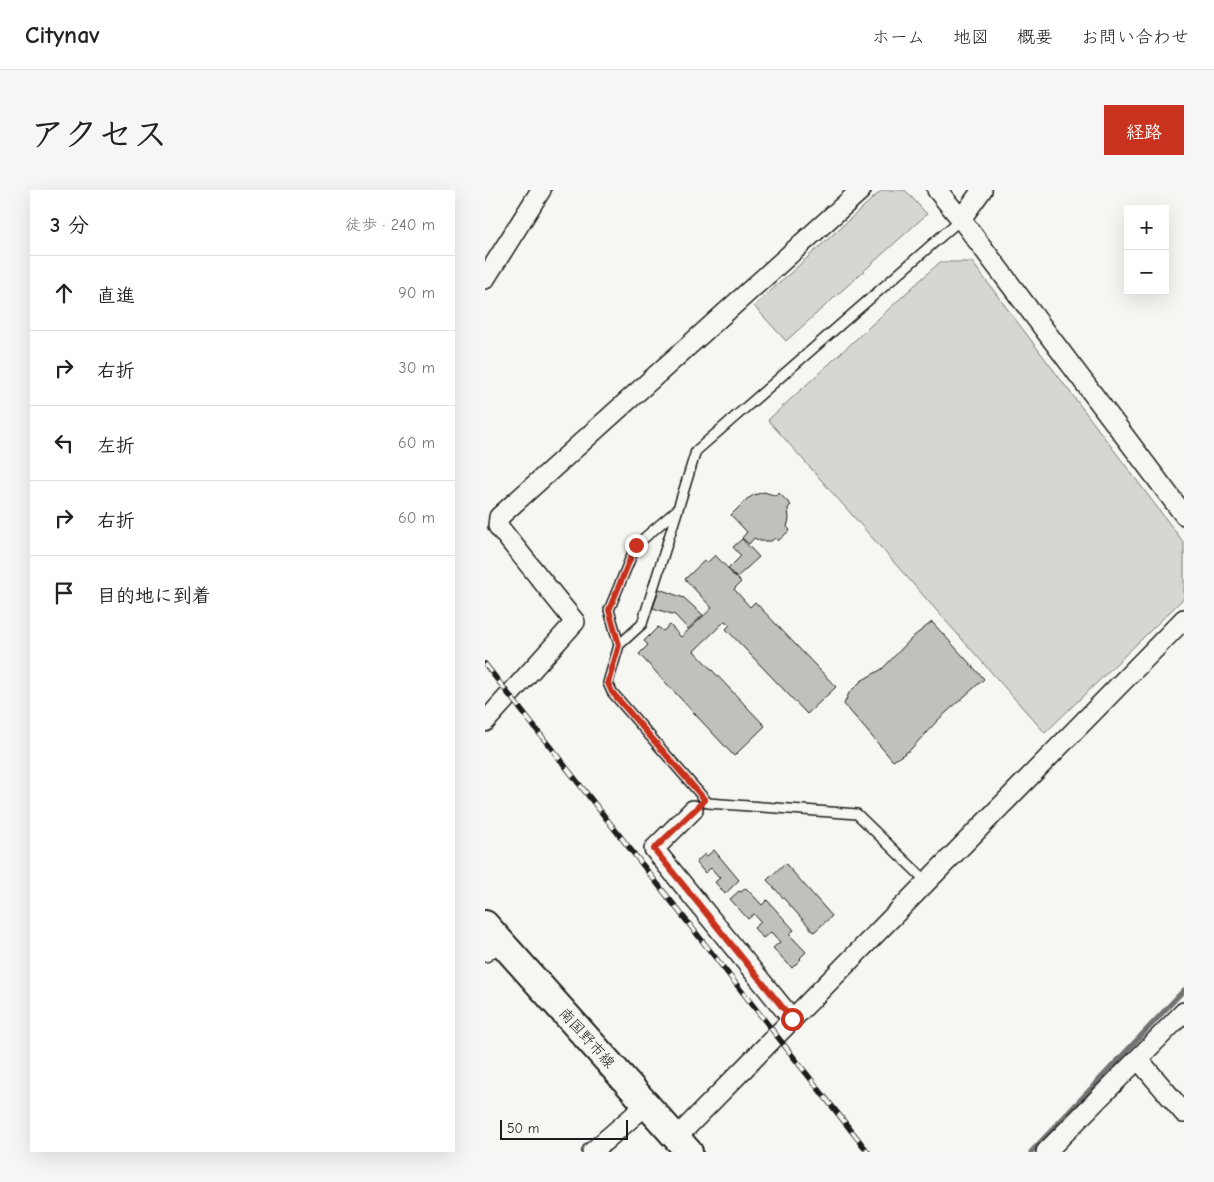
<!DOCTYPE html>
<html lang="ja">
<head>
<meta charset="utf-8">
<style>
  :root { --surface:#fff; --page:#f6f6f6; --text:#222; --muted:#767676; --line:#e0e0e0; --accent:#c8321e }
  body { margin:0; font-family:"Comic Neue","Klee One",sans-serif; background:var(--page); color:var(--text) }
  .controls { position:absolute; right:15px; top:15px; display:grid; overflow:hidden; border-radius:0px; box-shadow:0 5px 20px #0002 }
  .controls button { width:45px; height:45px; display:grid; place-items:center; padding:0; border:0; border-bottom:1px solid var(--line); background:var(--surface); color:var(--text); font:25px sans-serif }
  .scale { position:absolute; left:15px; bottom:12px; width:128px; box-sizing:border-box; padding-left:5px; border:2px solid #1c1c1c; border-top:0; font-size:14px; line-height:18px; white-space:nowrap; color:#1c1c1c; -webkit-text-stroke:4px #f6f6f2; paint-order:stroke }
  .stop { position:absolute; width:15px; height:15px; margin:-11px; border:4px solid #c8321e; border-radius:50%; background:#fff }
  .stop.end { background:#c8321e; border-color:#fff; box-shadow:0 1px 5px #0008 }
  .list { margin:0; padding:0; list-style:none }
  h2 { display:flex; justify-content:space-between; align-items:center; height:65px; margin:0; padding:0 20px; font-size:21px }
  h2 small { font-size:16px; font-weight:400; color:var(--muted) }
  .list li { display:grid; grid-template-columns:32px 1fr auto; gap:15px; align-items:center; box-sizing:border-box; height:75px; padding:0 20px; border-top:1px solid var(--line) }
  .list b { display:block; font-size:19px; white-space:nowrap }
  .list em { font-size:16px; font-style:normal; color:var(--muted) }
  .icon { flex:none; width:28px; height:28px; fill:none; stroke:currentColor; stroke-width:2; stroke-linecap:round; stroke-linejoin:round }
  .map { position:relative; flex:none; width:699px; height:962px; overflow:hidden; border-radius:0px }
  header { display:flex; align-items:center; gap:30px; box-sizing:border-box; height:70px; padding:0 25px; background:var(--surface); border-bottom:1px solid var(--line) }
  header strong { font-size:24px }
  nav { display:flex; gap:28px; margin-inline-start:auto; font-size:18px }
  .intro { display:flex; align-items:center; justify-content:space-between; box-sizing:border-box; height:120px; padding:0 30px }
  h1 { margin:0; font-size:35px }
  .button { padding:12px 22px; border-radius:0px; background:var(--accent); color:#fff; font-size:18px; font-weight:700 }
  main { display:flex; gap:30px; padding:0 30px }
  aside { flex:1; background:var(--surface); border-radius:0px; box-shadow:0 5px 20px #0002 }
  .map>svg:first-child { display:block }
  .green { fill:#d6d6d2; stroke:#797977 }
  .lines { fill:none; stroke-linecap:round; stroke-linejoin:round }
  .stream { stroke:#727271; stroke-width:5 }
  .building { fill:#c0c0bd; stroke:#1c1c1c }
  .lane-casing { stroke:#1c1c1c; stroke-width:12 }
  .street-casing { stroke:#1c1c1c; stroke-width:22 }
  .secondary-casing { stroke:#1c1c1c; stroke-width:30 }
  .lane { stroke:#f6f6f2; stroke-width:9 }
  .street { stroke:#f6f6f2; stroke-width:19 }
  .secondary { stroke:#f6f6f2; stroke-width:26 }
  .rail-casing { stroke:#1c1c1c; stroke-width:5.5 }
  .rail { stroke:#f6f6f2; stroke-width:4; stroke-dasharray:11; stroke-linecap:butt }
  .route { stroke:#c8321e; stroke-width:6 }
  .labels { text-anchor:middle; stroke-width:4; stroke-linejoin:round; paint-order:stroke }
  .street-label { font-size:15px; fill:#1c1c1c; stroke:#f6f6f2 }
</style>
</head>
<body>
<header>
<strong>Citynav</strong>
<nav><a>ホーム</a><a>地図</a><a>概要</a><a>お問い合わせ</a></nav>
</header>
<div class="intro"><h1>アクセス</h1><a class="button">経路</a></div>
<main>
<aside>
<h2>3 分<small>徒歩 · 240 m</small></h2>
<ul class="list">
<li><svg class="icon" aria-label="ahead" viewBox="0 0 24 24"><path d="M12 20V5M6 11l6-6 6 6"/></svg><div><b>直進</b></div><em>90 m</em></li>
<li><svg class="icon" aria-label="right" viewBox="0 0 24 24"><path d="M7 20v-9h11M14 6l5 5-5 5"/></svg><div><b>右折</b></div><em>30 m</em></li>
<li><svg class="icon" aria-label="left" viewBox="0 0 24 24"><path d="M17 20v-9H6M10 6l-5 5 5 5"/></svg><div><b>左折</b></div><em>60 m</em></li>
<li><svg class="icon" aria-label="right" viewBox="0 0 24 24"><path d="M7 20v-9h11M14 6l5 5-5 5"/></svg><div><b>右折</b></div><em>60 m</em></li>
<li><svg class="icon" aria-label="arrive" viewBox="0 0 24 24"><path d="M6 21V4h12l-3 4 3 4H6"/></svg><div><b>目的地に到着</b></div></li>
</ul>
</aside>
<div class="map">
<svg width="699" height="962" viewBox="0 0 699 962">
  <rect width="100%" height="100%" fill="#f6f6f2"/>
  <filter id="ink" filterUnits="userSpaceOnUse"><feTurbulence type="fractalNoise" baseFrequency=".02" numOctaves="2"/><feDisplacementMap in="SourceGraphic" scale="10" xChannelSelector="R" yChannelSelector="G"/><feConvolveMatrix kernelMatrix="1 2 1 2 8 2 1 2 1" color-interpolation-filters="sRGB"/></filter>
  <g filter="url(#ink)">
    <path class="green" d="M397,0H420L442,24L301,151L269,116Z
      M455,72H487L699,353V408L560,543L283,230Z"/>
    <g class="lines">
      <path class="stream" d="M546,962L699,800"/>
    </g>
    <path class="building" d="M279,302L292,306L294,303L306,315L303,318L304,329L302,337L305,340L293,351L290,348L286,351H275L269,348L264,354L257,348L262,342L246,325L262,309L269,305Z
      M257,349L274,367L251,388L243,379L256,366L248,357Z
      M230,365L256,392L249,399L265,417L270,412L351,497L322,524L241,439L245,435L240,431L209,461L280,536L249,566L154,464L163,455L159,451L173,437L178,441L185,435L196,447L227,418L200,389L220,370L222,373Z
      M174,399L199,408L218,425L203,439L190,425L168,418Z
      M447,432L499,489L454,529L425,560L408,571L359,514L364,503L376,491L397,479L429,446Z
      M229,660L254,690L240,704L230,692L235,688L226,678L220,683L211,672L220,664L222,666Z
      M300,673L347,726L329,742L282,690Z
      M261,698L277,715L282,710L309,740L304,744L321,762L315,768L316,769L307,778L288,758L295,752L286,742L278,748L269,738L276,732L269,724L263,729L245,709L254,701L256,702Z"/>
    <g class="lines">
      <g class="lane-casing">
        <path id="lane" d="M134,455L124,420L151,355L193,319
          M441,691L372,624L223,613L127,502L123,493L134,455L157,434L211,261L476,29"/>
      </g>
      <g class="street-casing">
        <path id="street" d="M452,0L476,29L699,325
          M476,29L497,0
          M0,89L56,0
          M0,532L90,432L13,336L14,327L376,0
          M208,620L169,659L307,829
          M0,762L15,750
          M653,869L699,923
          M191,948L699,429
          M107,962L161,915
          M561,962L699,822"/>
      </g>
      <g class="secondary-casing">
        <path id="secondary" d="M0,734L204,962"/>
      </g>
      <use href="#lane" class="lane"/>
      <use href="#street" class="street"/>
      <use href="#secondary" class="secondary"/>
      <g class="rail-casing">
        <path id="rail" d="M0,474L383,962"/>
      </g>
      <use href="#rail" class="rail"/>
    </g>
  </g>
  <g class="lines" filter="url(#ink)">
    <path class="route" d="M151,355L124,420L134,455L123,493L127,502L220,610L169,659L307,829"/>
  </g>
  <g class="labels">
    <g class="street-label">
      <text transform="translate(102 848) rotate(48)" y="5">南国野市線</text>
    </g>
  </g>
</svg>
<div class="controls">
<button>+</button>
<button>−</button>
</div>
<div class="scale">50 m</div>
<div class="stop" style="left:307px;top:829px"></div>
<div class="stop end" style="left:151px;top:355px"></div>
</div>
</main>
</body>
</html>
